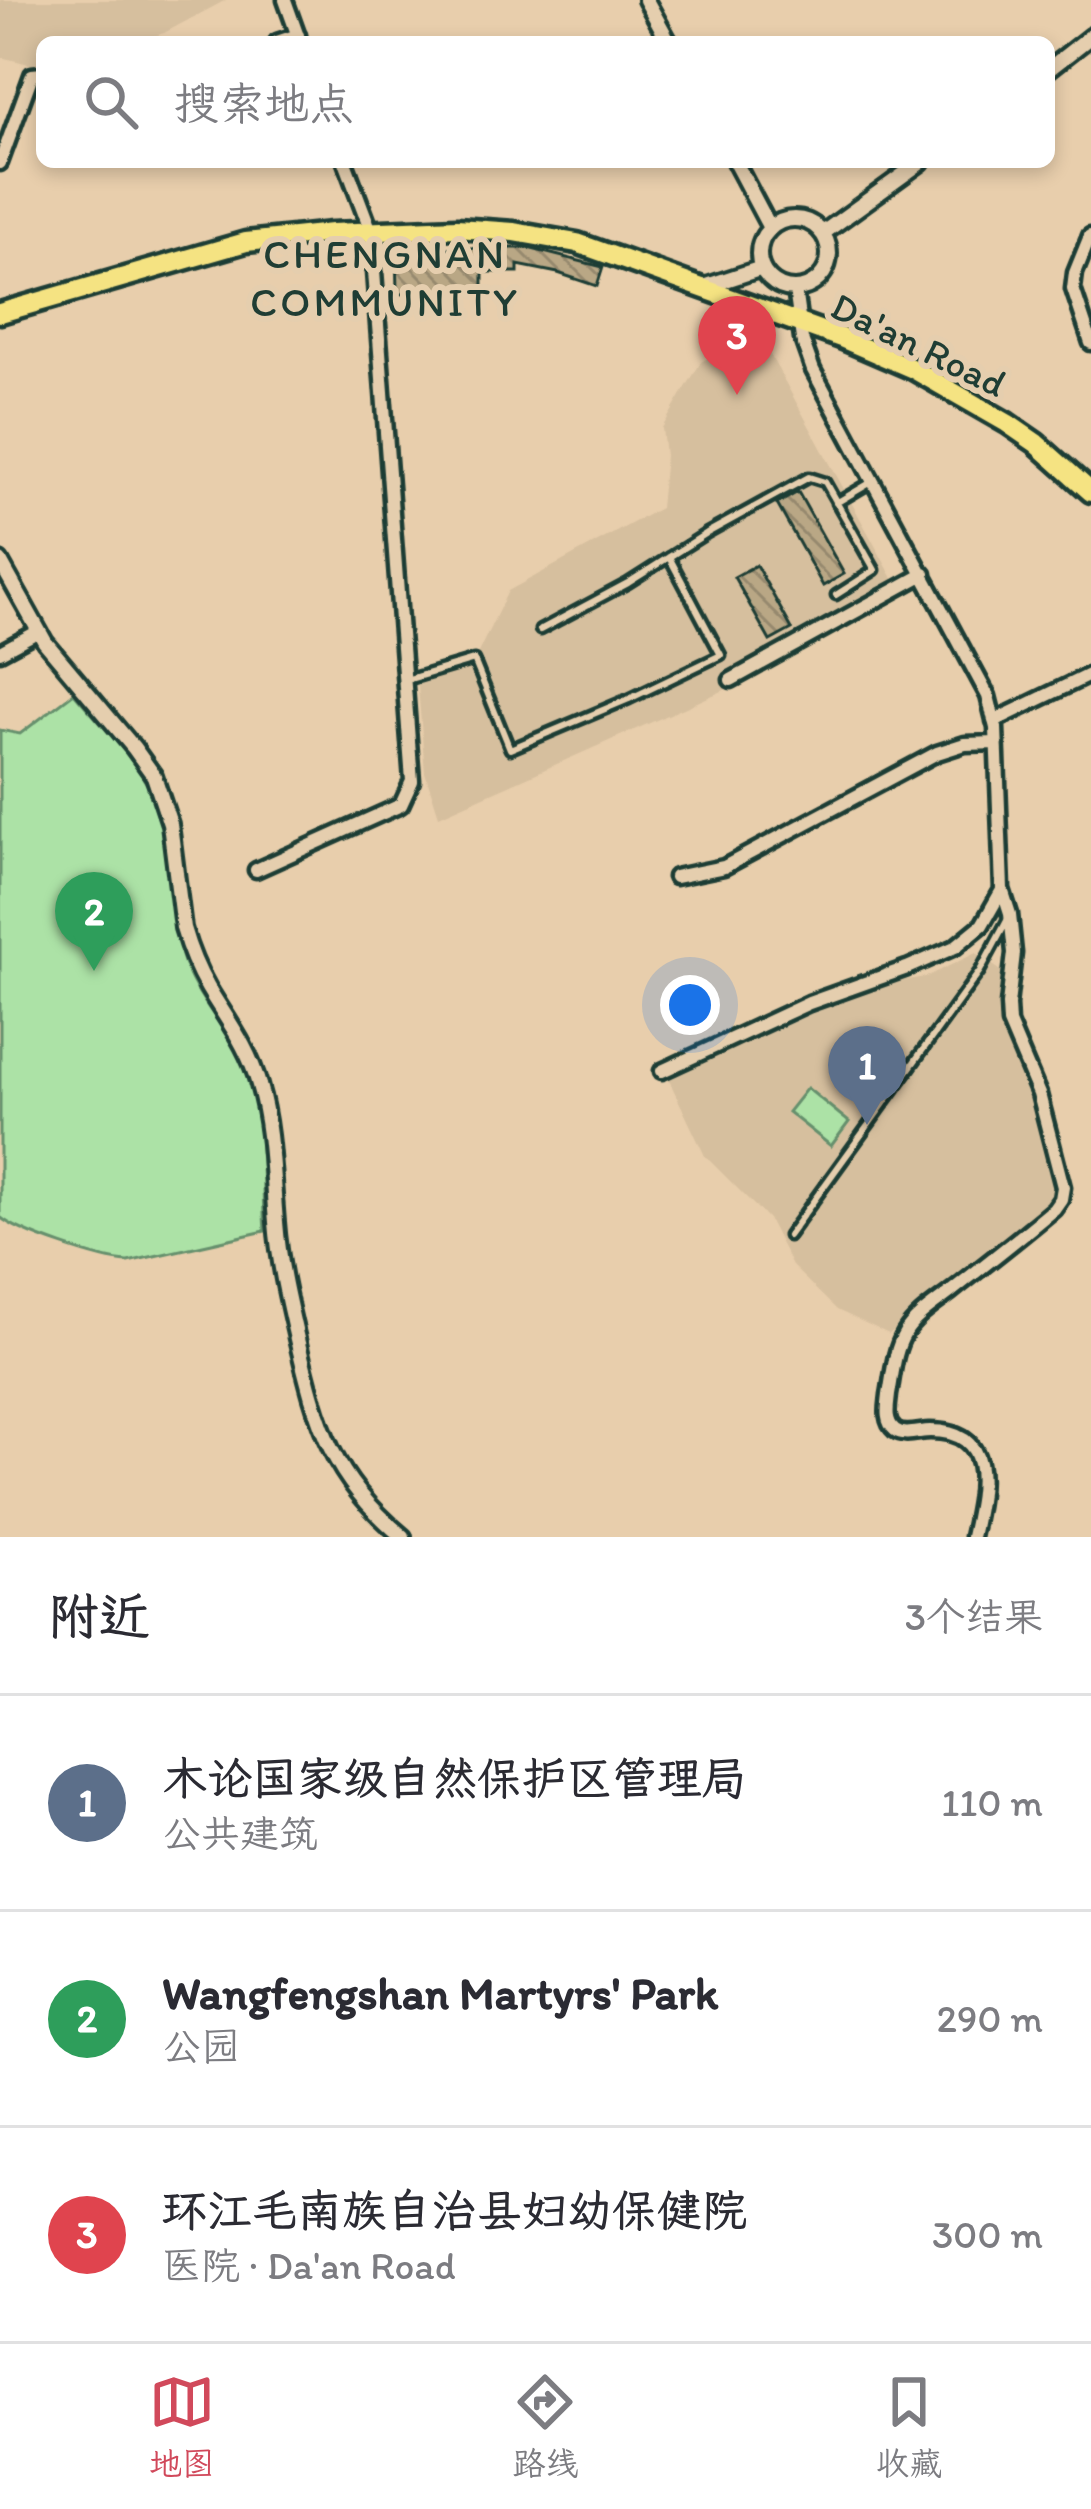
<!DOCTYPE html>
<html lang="zh">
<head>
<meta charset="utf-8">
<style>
  :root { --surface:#fff; --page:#f7f7f7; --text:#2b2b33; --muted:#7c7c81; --line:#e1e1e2; --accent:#d1495b }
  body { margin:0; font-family:Itim,"LXGW WenKai TC",sans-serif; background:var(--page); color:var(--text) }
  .you { position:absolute; left:690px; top:1005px; width:42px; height:42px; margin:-30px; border:9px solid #fff; border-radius:50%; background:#1a73e8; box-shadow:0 0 0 18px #1a73e833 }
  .badge { display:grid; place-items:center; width:78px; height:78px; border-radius:50%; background:var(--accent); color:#fff; font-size:39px; font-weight:700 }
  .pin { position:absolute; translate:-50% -99px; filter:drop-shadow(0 3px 6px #0008) }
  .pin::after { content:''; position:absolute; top:63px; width:42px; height:36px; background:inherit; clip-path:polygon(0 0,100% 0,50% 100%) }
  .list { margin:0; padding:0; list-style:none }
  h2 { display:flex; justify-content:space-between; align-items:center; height:156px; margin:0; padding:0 48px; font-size:51px }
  h2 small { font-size:39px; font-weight:400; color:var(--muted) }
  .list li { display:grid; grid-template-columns:78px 1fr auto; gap:36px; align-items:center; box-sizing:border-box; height:216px; padding:0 48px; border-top:3px solid var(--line) }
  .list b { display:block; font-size:45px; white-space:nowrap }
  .list p { margin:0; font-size:39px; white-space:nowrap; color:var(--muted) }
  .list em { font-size:39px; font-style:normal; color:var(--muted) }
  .icon { flex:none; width:66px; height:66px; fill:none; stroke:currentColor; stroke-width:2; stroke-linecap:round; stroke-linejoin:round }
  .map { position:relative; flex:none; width:1091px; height:1537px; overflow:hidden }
  .search { position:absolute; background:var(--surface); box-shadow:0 6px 18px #0003; left:36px; right:36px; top:36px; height:132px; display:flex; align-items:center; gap:30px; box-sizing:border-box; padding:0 42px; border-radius:18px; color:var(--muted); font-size:45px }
  .sheet { height:804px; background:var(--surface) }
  nav { display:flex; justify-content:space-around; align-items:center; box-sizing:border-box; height:168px; border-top:3px solid var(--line); background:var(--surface); font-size:33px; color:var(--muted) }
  nav a { display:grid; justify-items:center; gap:6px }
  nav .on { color:var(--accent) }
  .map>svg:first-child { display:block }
  .built { fill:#d6bf9e }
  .park { fill:#ace2a6; stroke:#66906d; stroke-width:3 }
  .building { fill:url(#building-back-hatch); stroke:#1f3d34; stroke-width:3 }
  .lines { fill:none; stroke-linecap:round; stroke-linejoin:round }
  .service-casing { stroke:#1f3d34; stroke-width:15 }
  .minor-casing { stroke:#1f3d34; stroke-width:21 }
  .tertiary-casing { stroke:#1f3d34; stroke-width:22 }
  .primary-casing { stroke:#1f3d34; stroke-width:27 }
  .service { stroke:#e5ceae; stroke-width:6 }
  .minor { stroke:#e5ceae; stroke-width:12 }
  .tertiary { stroke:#e5ceae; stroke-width:14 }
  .primary { stroke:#f5e382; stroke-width:18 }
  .labels { text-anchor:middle; stroke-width:12; stroke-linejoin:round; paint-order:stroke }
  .street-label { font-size:39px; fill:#1f3d34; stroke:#e5ceae }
  .neighbourhood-label { font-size:42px; letter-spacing:3px; fill:#1f3d34; stroke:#e5ceae }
</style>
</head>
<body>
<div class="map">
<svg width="1091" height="1537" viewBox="0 0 1091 1537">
  <defs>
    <pattern id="building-back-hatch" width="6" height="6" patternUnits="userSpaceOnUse" patternTransform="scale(3)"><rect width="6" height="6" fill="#b9a785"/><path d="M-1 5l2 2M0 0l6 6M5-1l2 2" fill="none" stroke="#96896e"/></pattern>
  </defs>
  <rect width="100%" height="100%" fill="#e8ceac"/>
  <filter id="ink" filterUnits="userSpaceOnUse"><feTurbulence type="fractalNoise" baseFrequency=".00833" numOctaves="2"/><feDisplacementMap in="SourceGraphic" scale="24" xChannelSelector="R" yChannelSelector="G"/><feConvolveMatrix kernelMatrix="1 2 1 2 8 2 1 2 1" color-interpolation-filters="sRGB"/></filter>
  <g filter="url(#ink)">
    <path class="built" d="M0,0H226L164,33L136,42H42V67L0,57Z
      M757,331L895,582L725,677L729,688L439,816L425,772L417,674L477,655L508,591L660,508L665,456L662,428L701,362Z
      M976,953L1004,973L1002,1025L1036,1095L1058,1187L1047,1209L889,1334L837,1310L792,1266L768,1219L705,1156L667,1076L801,1012L875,985L926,977Z"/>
    <path class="park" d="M74,693C104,729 145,766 159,812C173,858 169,909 182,956C194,998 229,1029 245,1068C265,1118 261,1178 265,1231L128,1262C102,1261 19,1233 0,1217V730L20,734Z
      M807,1088L849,1122L831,1146L788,1112Z"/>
    <path class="building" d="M441,245V248H528L603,267L597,286L558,273L518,265V272H483V291L397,294L396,246Z
      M798,492L844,574L823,586L777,504Z
      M756,565L792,629L770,641L734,577Z"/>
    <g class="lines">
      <g class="service-casing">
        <path id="service" d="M836,503L870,483
          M540,630L628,583L707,533L809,477L825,482L875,570L836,595
          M406,680L474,660L510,749L629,699L721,655L669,557
          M788,1236L980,971L1009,917"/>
      </g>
      <g class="minor-casing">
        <path id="minor" d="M285,0L300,42
          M277,42L298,35
          M0,163L32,75L42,74
          M1090,236L1075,273L1073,289L1091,343
          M795,289L802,339L813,370L988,696L996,728L1002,889L1010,914L1014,953L1008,1005L1009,1023L1039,1094L1063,1187L1061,1199L1054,1209C1021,1237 987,1263 953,1290C937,1303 916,1315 905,1333C894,1351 893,1374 889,1395C888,1406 884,1421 895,1430C905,1437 919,1431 930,1431C998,1431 981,1494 972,1537
          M0,652L37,632
          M731,680L924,574
          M994,721L1091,674
          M256,870L401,805L412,781L371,231L345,162
          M675,877L724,867L937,753L965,744L997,743
          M662,1071L809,1003L907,968L955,947L982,925L1002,890"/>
      </g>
      <g class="tertiary-casing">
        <path id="tertiary" d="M646,0L669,42
          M1049,69L1091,36
          M735,162L770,228
          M759 254a35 35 0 1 1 70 0a35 35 0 1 1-70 0Z
          M823,233L921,162
          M701,288L762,268
          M0,561L45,642L134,748L154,776L170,824L183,928C189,949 197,969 208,988C227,1020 249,1048 259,1085C272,1128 272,1177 276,1222C279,1262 288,1300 297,1339C318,1428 331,1476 403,1537"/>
      </g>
      <g class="primary-casing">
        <path id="primary" d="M0,313L246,242L332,233L457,228L514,232L577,243L841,338L913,369L1007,423L1036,443L1091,492"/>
      </g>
      <use href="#service" class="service"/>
      <use href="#minor" class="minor"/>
      <use href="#tertiary" class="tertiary"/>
      <use href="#primary" class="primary"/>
    </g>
  </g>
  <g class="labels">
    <g class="street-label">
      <text transform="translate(919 344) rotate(26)" y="14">Da'an Road</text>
    </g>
    <g class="neighbourhood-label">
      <text x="385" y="268">CHENGNAN<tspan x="385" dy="48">COMMUNITY</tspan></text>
    </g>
  </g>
</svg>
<div class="you"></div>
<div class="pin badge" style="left:867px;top:1125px;background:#5c6f8a">1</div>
<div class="pin badge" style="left:94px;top:971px;background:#2e9e5b">2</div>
<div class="pin badge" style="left:737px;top:395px;background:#e0444e">3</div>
<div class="search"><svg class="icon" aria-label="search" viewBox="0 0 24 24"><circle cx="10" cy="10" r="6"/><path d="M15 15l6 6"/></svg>搜索地点</div>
</div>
<section class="sheet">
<h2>附近<small>3个结果</small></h2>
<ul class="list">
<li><span class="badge" style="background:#5c6f8a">1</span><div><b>木论国家级自然保护区管理局</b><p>公共建筑</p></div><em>110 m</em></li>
<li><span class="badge" style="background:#2e9e5b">2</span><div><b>Wangfengshan Martyrs' Park</b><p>公园</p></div><em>290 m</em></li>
<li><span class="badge" style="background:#e0444e">3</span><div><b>环江毛南族自治县妇幼保健院</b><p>医院 · Da'an Road</p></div><em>300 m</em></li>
</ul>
</section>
<nav>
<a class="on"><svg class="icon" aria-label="map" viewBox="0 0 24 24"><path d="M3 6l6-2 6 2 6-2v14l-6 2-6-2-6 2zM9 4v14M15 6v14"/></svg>地图</a>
<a><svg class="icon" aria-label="directions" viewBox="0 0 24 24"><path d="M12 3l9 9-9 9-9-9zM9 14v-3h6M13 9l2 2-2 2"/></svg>路线</a>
<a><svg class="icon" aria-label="saved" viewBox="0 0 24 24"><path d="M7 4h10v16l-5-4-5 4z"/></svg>收藏</a>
</nav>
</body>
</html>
